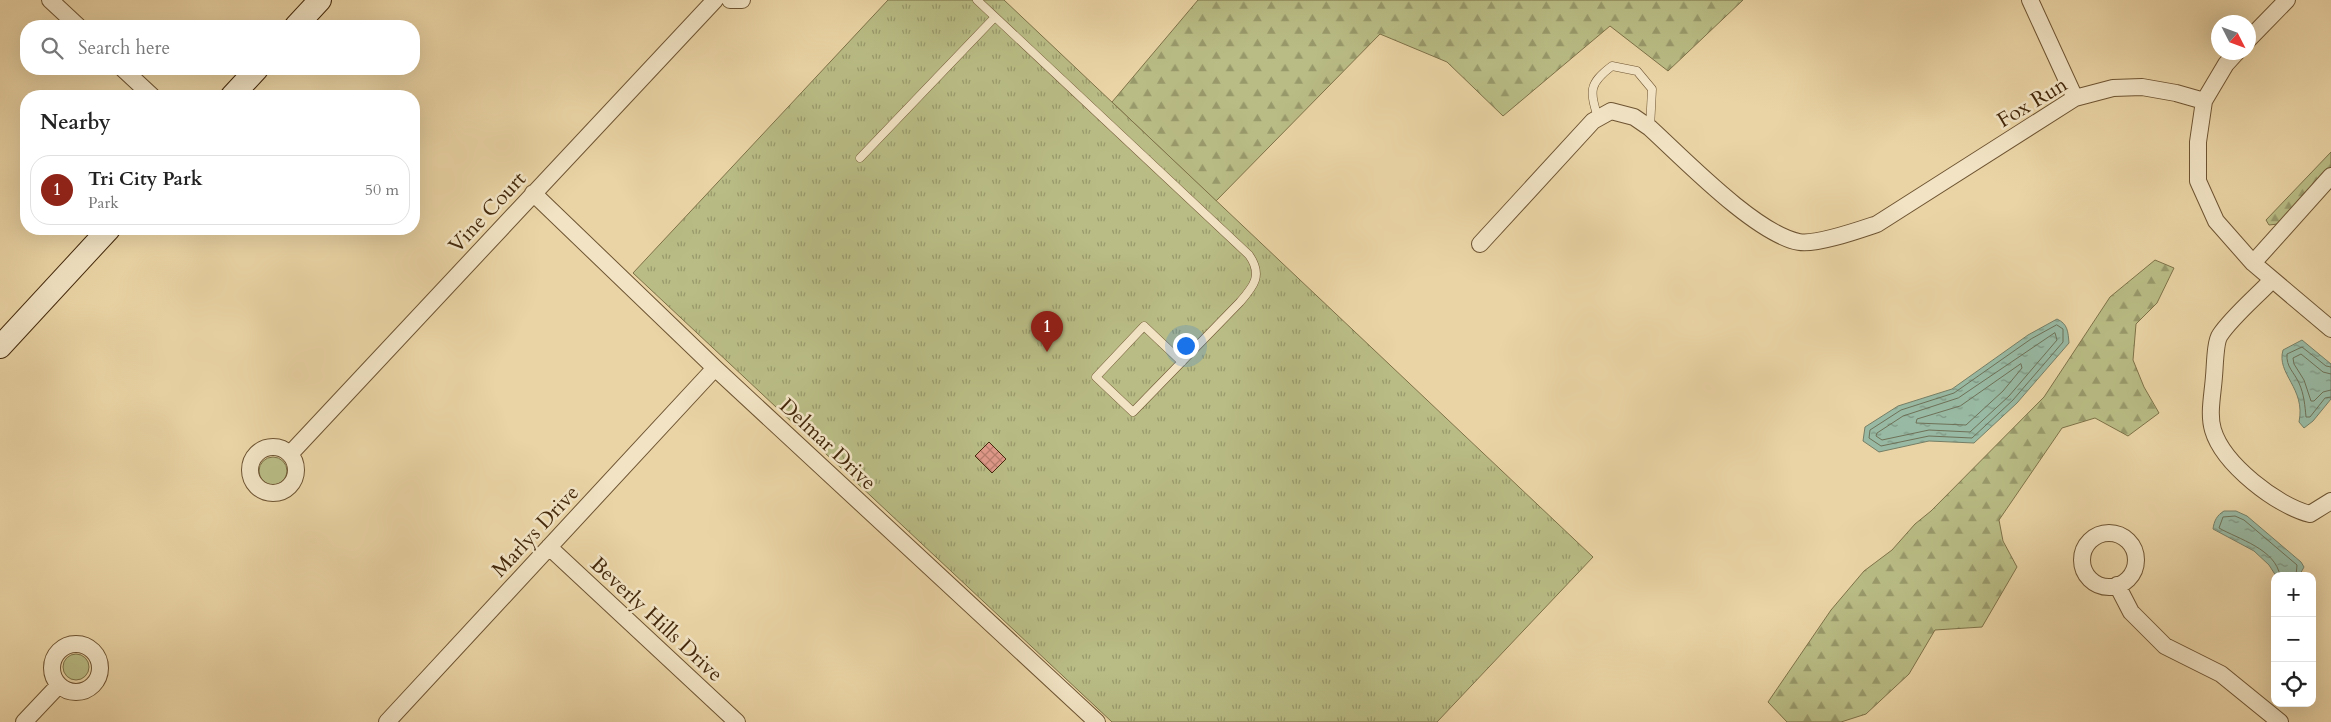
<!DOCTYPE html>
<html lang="en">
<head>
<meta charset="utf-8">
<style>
  :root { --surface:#fff; --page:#f2f2f2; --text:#222; --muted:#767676; --line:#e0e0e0; --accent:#8f2418 }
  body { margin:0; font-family:Cardo,serif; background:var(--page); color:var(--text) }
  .controls { position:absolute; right:15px; bottom:15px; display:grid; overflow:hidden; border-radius:10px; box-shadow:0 5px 20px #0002 }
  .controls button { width:45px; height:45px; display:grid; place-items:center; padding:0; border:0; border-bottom:1px solid var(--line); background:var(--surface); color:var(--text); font:25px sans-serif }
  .compass { position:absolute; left:2211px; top:15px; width:45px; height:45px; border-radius:50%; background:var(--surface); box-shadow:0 5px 20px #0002; rotate:132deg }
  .you { position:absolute; left:1185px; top:345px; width:18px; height:18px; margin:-12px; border:4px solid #fff; border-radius:50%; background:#1a73e8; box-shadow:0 0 0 8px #1a73e833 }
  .badge { display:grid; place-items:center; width:32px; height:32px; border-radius:50%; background:var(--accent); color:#fff; font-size:16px; font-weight:700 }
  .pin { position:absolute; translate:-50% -41px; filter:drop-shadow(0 1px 2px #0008) }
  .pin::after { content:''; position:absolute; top:26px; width:18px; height:15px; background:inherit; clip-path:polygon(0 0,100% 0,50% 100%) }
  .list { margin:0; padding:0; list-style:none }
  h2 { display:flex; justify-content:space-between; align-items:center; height:65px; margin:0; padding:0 20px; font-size:21px }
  h2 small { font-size:16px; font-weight:400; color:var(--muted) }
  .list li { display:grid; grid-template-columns:32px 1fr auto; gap:15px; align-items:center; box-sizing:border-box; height:70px; margin:0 10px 10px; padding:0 10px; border:1px solid var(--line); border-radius:20px }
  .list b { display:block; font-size:19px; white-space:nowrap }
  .list p { margin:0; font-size:16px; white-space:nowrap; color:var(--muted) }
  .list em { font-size:16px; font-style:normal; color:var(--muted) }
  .icon { flex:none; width:28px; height:28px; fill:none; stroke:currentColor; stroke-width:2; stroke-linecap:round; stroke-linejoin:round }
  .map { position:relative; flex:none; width:2331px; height:722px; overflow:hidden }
  .search { position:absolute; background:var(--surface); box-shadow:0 5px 20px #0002; left:20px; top:20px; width:400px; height:55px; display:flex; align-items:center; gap:12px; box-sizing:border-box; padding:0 18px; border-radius:20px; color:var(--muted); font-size:19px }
  .panel { position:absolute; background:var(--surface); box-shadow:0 5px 20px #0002; left:20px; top:90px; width:400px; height:145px; border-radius:20px }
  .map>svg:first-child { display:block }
  .green { fill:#b9bc85; stroke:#7e7248 }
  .forest { fill:url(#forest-firs); stroke:#7e7248 }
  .park { fill:url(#park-tufts); stroke:#7e7248 }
  .water { fill:url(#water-ripples); stroke:#767f66 }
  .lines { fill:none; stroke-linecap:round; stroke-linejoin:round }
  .shore { stroke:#6e7157; stroke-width:1 }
  .building { fill:url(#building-cross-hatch); stroke:#44290b }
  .lane-casing { stroke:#6e5432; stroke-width:9 }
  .street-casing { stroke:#6e5432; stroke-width:18 }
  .secondary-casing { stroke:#44290b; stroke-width:24 }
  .lane { stroke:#f1e3c4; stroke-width:8 }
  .street { stroke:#f1e3c4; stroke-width:16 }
  .secondary { stroke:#f1e3c4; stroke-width:22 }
  .labels { text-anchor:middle; stroke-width:5; stroke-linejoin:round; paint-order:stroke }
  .street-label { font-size:21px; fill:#44290b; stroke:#f1e3c4 }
</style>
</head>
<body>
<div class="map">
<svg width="2331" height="722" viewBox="0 0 2331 722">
  <defs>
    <pattern id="forest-firs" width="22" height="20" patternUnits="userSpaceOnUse" patternTransform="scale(1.25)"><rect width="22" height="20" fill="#b9bc85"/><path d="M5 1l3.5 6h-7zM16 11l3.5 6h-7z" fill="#98996b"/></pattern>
    <pattern id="park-tufts" width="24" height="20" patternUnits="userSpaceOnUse" patternTransform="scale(1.25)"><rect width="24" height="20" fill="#b9bc85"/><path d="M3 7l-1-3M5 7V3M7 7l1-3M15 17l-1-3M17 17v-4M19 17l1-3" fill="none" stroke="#98996b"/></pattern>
    <pattern id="water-ripples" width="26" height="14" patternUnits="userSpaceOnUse" patternTransform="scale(1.25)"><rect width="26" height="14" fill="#98b9a3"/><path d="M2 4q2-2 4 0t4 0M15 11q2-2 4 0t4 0" fill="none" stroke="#7e9683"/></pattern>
    <pattern id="building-cross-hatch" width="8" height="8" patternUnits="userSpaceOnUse" patternTransform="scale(1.25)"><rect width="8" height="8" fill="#df9888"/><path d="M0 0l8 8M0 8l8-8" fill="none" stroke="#b67c6d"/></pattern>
  </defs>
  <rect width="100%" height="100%" fill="#ead4a5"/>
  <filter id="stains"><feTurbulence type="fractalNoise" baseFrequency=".004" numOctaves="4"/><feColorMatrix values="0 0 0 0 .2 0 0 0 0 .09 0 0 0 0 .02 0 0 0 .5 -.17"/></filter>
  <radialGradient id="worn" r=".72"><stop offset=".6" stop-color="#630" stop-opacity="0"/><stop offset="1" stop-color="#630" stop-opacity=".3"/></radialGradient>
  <path class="green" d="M259 471a14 14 0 1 1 28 0a14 14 0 1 1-28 0Z
    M63 667a13 13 0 1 1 26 0a13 13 0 1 1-26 0Z"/>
  <path class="forest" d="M1198,0H1743L1668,71L1610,26L1503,116L1447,62L1380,34L1216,201L1112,102Z
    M2331,152V170L2278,224L2269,225L2266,220Z
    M2155,260L2174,268L2157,303L2136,324L2133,360L2144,387L2159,413L2128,436L2095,418L2062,428L1999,520L2003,541L2017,567L1982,627L1935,630L1909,674L1866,714L1841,722H1787L1768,702L1831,610L1864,571L1892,550L1915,524L1931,511L2044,397L2110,297Z"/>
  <path class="park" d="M888,0H1004L1593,557L1437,722H1112L633,273Z"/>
  <path class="water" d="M2057,319C2068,324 2068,332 2069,343L2017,403L1974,443L1929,441L1879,452L1863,441L1865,427L1898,406L1952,389L2028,335Z
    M2302,340L2331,364V399L2313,421L2304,428L2299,422C2306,388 2276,374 2283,350Z
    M2224,511H2236L2247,516L2301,562L2304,567L2299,576H2276L2269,565L2254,551L2213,529C2214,521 2217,515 2224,511Z"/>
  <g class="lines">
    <path class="shore" d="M2057,325L2063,329V342L2013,400L1972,438L1929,436L1881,446L1869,438L1870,430L1901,410L1954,393L2031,339Z
      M2055,333L2057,340L2009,396L1970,432L1929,430L1882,440L1876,436L1877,433L1903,416L1958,398Z
      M2021,364L2022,368L2003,391L1966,425L1916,423L1917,419L1960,406Z
      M2331,367L2326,366L2302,347L2287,354C2286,367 2294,372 2299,383C2304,394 2305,406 2306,417H2310L2325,398L2331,397
      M2331,374L2323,372L2301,354L2293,358L2294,364L2304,380L2311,401H2314L2323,392L2331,390
      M2280,576C2276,549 2238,539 2219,528L2223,517L2235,516L2244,520L2297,565L2296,576"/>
  </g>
  <path class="building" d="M989,442L1006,459L992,473L975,456Z"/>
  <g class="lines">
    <g class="lane-casing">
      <path id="lane" d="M977,0L1249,255C1263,275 1254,286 1240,302L1133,412L1096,377L1144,326L1182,362
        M1598,118C1590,91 1588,84 1612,66L1637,71L1652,89L1650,128
        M860,158L995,17"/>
    </g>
    <g class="street-casing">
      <path id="street" d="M50,0L78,26
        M730,0H742
        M2030,0L2075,98
        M2248,40L2287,0
        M2237,52L2226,64L2204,101L2198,142V181L2216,221L2253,263L2331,329
        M123,69L152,96
        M533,193L715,368L1097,722
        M1480,244L1593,121L1611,111L1634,117L1650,128C1684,159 1756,234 1799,242C1817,245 1859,230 1877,224L2075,98L2113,88L2142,87L2176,93L2204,101
        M2253,263L2331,176
        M2272,280C2257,296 2232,317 2220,335C2215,342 2215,367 2214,376C2213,393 2208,414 2213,430C2223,464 2277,506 2310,514L2331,501
        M250 470a23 23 0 1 1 46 0a23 23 0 1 1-46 0Z
        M290,454L715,0
        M2082 560a27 27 0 1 1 54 0a27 27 0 1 1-54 0Z
        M549,547L737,722
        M2117,585L2131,612L2165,646L2221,674L2280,722
        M52 668a24 24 0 1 1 48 0a24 24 0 1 1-48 0Z
        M24,722L58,686
        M387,722L715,368"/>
    </g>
    <g class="secondary-casing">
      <path id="secondary" d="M296,26L320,0
        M232,96L257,69
        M0,347L109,229"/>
    </g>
    <use href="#lane" class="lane"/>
    <use href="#street" class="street"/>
    <use href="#secondary" class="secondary"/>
  </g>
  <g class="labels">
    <g class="street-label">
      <text transform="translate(2032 102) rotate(-31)" y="7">Fox Run</text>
      <text transform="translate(487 212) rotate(-47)" y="7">Vine Court</text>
      <text transform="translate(828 444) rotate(43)" y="7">Delmar Drive</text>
      <text transform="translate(535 531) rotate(-47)" y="7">Marlys Drive</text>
      <text transform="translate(657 619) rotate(43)" y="7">Beverly Hills Drive</text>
    </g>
  </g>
  <rect width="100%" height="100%" filter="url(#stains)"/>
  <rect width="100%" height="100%" fill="url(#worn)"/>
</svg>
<div class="controls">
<button>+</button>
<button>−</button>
<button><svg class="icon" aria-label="locate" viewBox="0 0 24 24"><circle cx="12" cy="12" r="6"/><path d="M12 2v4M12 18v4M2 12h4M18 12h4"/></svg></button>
</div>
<svg class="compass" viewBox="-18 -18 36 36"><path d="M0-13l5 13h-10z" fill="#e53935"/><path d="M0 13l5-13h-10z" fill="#767676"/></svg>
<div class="you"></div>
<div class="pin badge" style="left:1047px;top:352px">1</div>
<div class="search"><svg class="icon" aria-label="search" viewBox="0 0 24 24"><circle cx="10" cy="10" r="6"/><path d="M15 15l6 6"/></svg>Search here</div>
<section class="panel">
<h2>Nearby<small></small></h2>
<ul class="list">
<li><span class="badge">1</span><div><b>Tri City Park</b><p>Park</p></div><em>50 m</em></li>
</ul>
</section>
</div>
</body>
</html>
